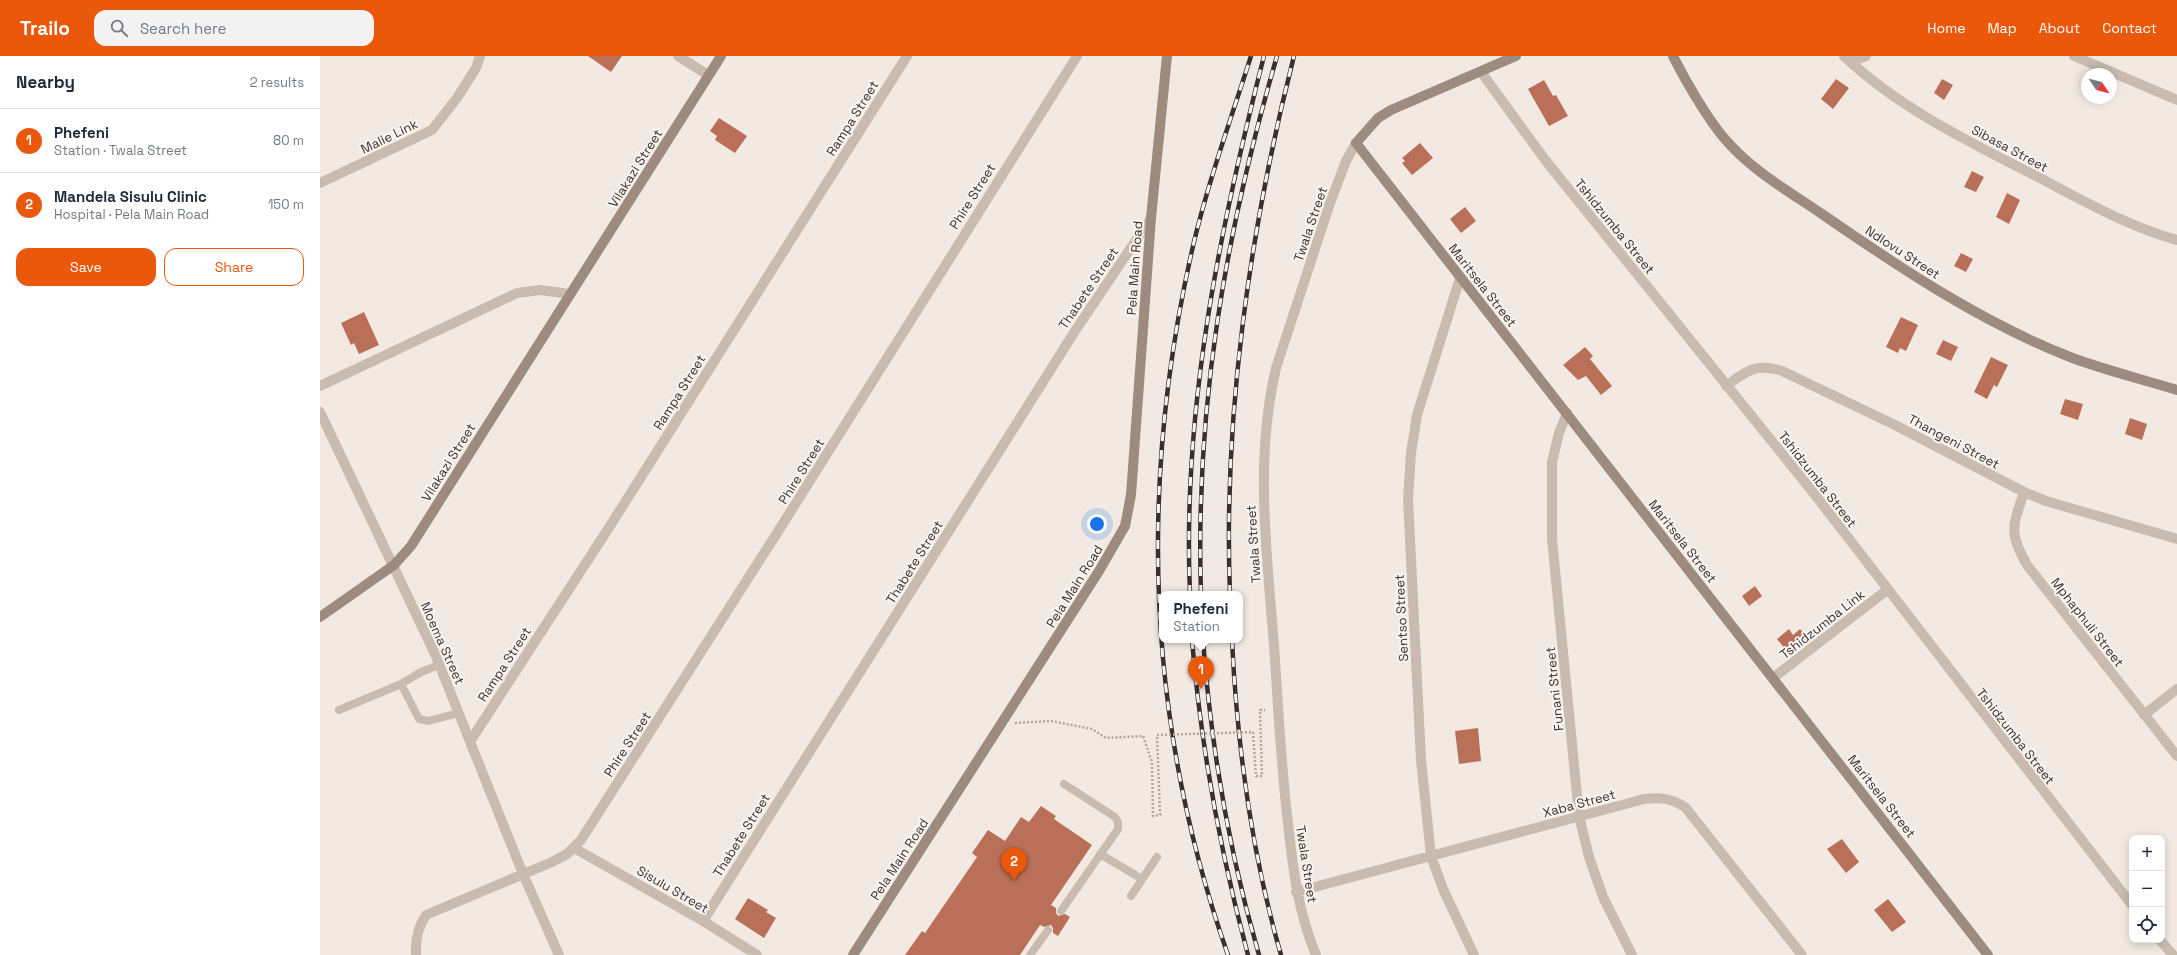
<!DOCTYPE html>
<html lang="en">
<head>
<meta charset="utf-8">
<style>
  :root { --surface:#fff; --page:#f2f2f3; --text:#1f2937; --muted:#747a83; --line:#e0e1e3; --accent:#ea580c }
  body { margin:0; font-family:"Space Grotesk",sans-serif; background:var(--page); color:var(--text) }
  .controls { position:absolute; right:12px; bottom:12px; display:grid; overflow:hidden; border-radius:8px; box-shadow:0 2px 10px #0003 }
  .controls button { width:36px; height:36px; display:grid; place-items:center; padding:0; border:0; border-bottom:1px solid var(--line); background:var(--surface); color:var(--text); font:20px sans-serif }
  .compass { position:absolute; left:1761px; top:12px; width:36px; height:36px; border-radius:50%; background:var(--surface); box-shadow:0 2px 10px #0003; rotate:125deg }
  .you { position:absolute; left:777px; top:468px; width:14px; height:14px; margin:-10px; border:3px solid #fff; border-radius:50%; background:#1a73e8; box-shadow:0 0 0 6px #1a73e833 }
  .badge { display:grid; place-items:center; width:26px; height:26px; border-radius:50%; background:var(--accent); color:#fff; font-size:13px; font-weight:700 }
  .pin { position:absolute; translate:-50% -33px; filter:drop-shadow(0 1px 2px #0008) }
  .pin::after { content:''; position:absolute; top:21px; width:14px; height:12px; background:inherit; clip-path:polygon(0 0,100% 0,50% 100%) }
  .popup { position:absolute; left:839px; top:535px; width:84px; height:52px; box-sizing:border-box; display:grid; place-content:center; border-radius:8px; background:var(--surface); filter:drop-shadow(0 1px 3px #0005); font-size:13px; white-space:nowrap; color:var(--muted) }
  .popup b { font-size:15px; color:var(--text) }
  .popup::after { content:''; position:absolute; left:50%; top:100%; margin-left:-8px; border:8px solid transparent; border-top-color:var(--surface) }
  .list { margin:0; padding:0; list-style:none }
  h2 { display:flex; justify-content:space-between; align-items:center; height:52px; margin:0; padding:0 16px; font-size:17px }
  h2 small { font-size:13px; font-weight:400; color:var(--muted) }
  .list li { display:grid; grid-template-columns:26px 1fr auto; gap:12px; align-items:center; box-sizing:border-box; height:64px; padding:0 16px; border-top:1px solid var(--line) }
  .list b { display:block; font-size:15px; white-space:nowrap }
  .list p { margin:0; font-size:13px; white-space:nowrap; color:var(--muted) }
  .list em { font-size:13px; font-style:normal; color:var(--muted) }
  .actions { display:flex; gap:8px; padding:12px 16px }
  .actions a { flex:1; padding:9px 0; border:1px solid var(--accent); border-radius:12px; text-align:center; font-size:14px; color:var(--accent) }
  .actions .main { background:var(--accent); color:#fff }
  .icon { flex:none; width:22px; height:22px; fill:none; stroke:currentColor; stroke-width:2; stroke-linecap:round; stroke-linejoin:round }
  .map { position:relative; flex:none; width:1857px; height:899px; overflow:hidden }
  header { display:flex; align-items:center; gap:24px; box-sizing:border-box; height:56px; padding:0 20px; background:var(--accent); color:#fff }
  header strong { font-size:19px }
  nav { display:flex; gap:22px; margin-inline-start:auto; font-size:14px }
  .search { width:280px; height:36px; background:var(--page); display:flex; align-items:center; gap:10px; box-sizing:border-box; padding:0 14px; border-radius:12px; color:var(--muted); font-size:15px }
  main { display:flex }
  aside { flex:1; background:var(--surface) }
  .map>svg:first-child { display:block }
  .building { fill:#ba7058 }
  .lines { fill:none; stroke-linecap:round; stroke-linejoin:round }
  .path { stroke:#b5a599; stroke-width:2.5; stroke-dasharray:2 2; stroke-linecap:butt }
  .lane { stroke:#c9bbaf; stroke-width:8 }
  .street { stroke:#c9bbaf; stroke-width:10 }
  .secondary { stroke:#9d8b80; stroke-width:10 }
  .rail-casing { stroke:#39302c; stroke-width:4.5 }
  .rail { stroke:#f9f4ef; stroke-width:3; stroke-dasharray:9; stroke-linecap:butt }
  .path-bridge { stroke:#b5a599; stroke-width:2.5; stroke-dasharray:2 2; stroke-linecap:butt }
  .labels { text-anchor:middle; stroke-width:4; stroke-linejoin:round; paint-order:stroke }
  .street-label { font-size:13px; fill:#39302c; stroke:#f9f4ef }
</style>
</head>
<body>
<header>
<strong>Trailo</strong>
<div class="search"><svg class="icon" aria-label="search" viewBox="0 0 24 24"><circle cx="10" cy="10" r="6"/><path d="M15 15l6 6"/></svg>Search here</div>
<nav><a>Home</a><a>Map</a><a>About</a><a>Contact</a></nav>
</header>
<main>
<aside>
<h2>Nearby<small>2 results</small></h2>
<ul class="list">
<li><span class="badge">1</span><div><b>Phefeni</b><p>Station · Twala Street</p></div><em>80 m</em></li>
<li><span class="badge">2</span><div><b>Mandela Sisulu Clinic</b><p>Hospital · Pela Main Road</p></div><em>150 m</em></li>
</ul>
<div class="actions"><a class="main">Save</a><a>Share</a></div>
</aside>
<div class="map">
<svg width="1857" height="899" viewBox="0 0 1857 899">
  <rect width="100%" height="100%" fill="#f2eae2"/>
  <path class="building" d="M268,0H302L291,16Z
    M1516,23L1529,32L1513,53L1501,43Z
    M1622,23L1633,29L1624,44L1614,37Z
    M1224,24L1233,40L1236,39L1248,60L1229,70L1208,33Z
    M399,62L427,80L415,97L395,84L397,80L390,75Z
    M1100,87L1113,102L1092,119L1082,107L1085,105L1082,102Z
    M1652,115L1664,121L1656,136L1644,131Z
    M1687,137L1700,144L1689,168L1676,161Z
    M1145,151L1156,165L1141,177L1130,163Z
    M1641,197L1653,203L1646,216L1634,210Z
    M44,256L59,289L39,298L34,287L31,289L21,267Z
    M1581,261L1598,269L1586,295L1580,292L1578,297L1566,291Z
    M1623,284L1638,291L1631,305L1616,298Z
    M1265,291L1273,300L1270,303L1292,330L1281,339L1266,320L1258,324L1243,309Z
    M1671,301L1688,309L1677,331L1674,329L1667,343L1654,336Z
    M1745,343L1763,348L1758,364L1740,358Z
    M1810,362L1827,368L1822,384L1805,378Z
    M1435,530L1442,540L1429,550L1422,540Z
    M1469,573L1473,579L1480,573L1489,584L1470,599L1457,583Z
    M1158,672L1161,705L1139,708L1135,675Z
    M721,750L736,760L734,763L772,789L731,849L736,852V857L738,860L745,858L750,861L738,880L733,877V872L731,869L724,871L720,869L700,899H585L602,875L605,877L657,801L652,797L668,774L685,785L701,761L709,766Z
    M1522,783L1539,806L1526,817L1507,793Z
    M428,842L448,854L446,856L456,862L444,882L415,863Z
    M1568,843L1586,866L1572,876L1554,854Z"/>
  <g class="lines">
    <path class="path" d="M695,667L731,665L772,673L786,682L823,680L832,706L833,760L840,759L837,679
      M933,676L936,720H942L940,654H945"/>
    <path class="lane" d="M119,609L101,616L81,628L99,663L108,665L139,657
      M19,654L81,628
      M780,798L822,823
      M811,840L837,801
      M741,855L798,773V766L795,761L744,728
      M710,899L728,874"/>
    <path class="street" d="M358,0L388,19
      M1524,0C1579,52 1648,85 1714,119C1760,143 1807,170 1857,184
      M1754,0L1857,44
      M1531,6L1546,0
      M1161,16L1226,105L1492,435L1812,849
      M0,127L112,74L137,42L156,12L160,0
      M1140,222L1097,359L1091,397L1088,443L1101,704L1111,800L1123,833L1154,899
      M0,330L197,237L220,234L250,238
      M1406,330C1427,314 1436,307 1462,315L1573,368L1704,436L1726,445L1857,483
      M0,356L115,598L203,818L239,899
      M1247,357L1239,377L1232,406V483L1259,760L1269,801L1283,841L1312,899
      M1704,436C1693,470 1688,476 1707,509L1857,700
      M1453,622L1567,534
      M1824,659L1857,633
      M151,684L290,470L587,0
      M254,792L383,865L437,899
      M976,836L1324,743C1340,741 1350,742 1365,751L1482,899
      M383,865L755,275L831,162
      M1840,884L1853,899
      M96,899C95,884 98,871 106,859L232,806L247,798L261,784L464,466L757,0
      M996,899C978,856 973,813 968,767C962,718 959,668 956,619C950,516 932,414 956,312L1010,147L1026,105L1036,87"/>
    <path class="secondary" d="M1196,0L1071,54L1058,62L1036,87L1668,899
      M1353,0C1365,24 1387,62 1404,82C1431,114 1468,135 1502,158C1580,212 1661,266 1750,301C1784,314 1822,323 1857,334
      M0,561L74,509L91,490L401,0
      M533,899L779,515L805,470L811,439L831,162L847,0"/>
    <g class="rail-casing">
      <path id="rail" d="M870,538C862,355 899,176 944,0
        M881,538C875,351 905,179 957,0
        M910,538C903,360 930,172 974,0
        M872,584C881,691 900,795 928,899
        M883,584C891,691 909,796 939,899
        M912,584C917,688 932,799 961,899
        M908,899C826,666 818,430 873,190C888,126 911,63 931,0"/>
    </g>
    <use href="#rail" class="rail"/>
    <path class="path-bridge" d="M837,679L933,676"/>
  </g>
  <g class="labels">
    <g class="street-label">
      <text transform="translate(532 62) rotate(-58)" y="5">Rampa Street</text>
      <text transform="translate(69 80) rotate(-26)" y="5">Malie Link</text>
      <text transform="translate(1690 92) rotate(28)" y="5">Sibasa Street</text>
      <text transform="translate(315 112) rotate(-58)" y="5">Vilakazi Street</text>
      <text transform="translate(652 140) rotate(-58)" y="5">Phire Street</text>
      <text transform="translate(990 168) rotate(-71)" y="5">Twala Street</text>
      <text transform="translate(1295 170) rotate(51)" y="5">Tshidzumba Street</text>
      <text transform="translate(1583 196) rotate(33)" y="5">Ndlovu Street</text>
      <text transform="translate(814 212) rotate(-86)" y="5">Pela Main Road</text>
      <text transform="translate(1163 229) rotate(52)" y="5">Maritsela Street</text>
      <text transform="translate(768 232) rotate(-56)" y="5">Thabete Street</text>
      <text transform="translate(359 336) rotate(-58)" y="5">Rampa Street</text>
      <text transform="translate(1634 385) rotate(28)" y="5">Thangeni Street</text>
      <text transform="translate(128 406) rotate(-58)" y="5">Vilakazi Street</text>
      <text transform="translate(481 415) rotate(-58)" y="5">Phire Street</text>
      <text transform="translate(1498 423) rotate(52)" y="5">Tshidzumba Street</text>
      <text transform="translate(1363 485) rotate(52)" y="5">Maritsela Street</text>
      <text transform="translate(933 488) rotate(-94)" y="5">Twala Street</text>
      <text transform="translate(594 506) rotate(-58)" y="5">Thabete Street</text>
      <text transform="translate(754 530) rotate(-58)" y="5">Pela Main Road</text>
      <text transform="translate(1081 562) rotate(-93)" y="5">Sentso Street</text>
      <text transform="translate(1768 566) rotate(52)" y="5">Mphaphuli Street</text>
      <text transform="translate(1502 568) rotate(-38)" y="5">Tshidzumba Link</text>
      <text transform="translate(123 587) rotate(66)" y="5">Moema Street</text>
      <text transform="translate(184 608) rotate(-57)" y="5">Rampa Street</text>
      <text transform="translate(1234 633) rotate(-96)" y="5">Funani Street</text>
      <text transform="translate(1696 680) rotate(52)" y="5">Tshidzumba Street</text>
      <text transform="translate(307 688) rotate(-57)" y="5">Phire Street</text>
      <text transform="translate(1562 740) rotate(52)" y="5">Maritsela Street</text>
      <text transform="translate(1259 747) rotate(-15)" y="5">Xaba Street</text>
      <text transform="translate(421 779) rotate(-58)" y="5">Thabete Street</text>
      <text transform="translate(579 803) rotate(-57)" y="5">Pela Main Road</text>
      <text transform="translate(987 808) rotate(81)" y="5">Twala Street</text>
      <text transform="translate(353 833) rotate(30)" y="5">Sisulu Street</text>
    </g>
  </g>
</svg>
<div class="controls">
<button>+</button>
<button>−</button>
<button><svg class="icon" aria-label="locate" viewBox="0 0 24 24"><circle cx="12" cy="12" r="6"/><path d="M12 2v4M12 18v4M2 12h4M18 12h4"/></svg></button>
</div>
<svg class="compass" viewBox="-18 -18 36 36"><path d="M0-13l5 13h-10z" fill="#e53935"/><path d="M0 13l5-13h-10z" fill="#747a83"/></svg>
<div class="you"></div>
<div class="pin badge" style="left:881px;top:633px">1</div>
<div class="popup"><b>Phefeni</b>Station</div>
<div class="pin badge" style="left:694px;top:825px">2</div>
</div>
</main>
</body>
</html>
